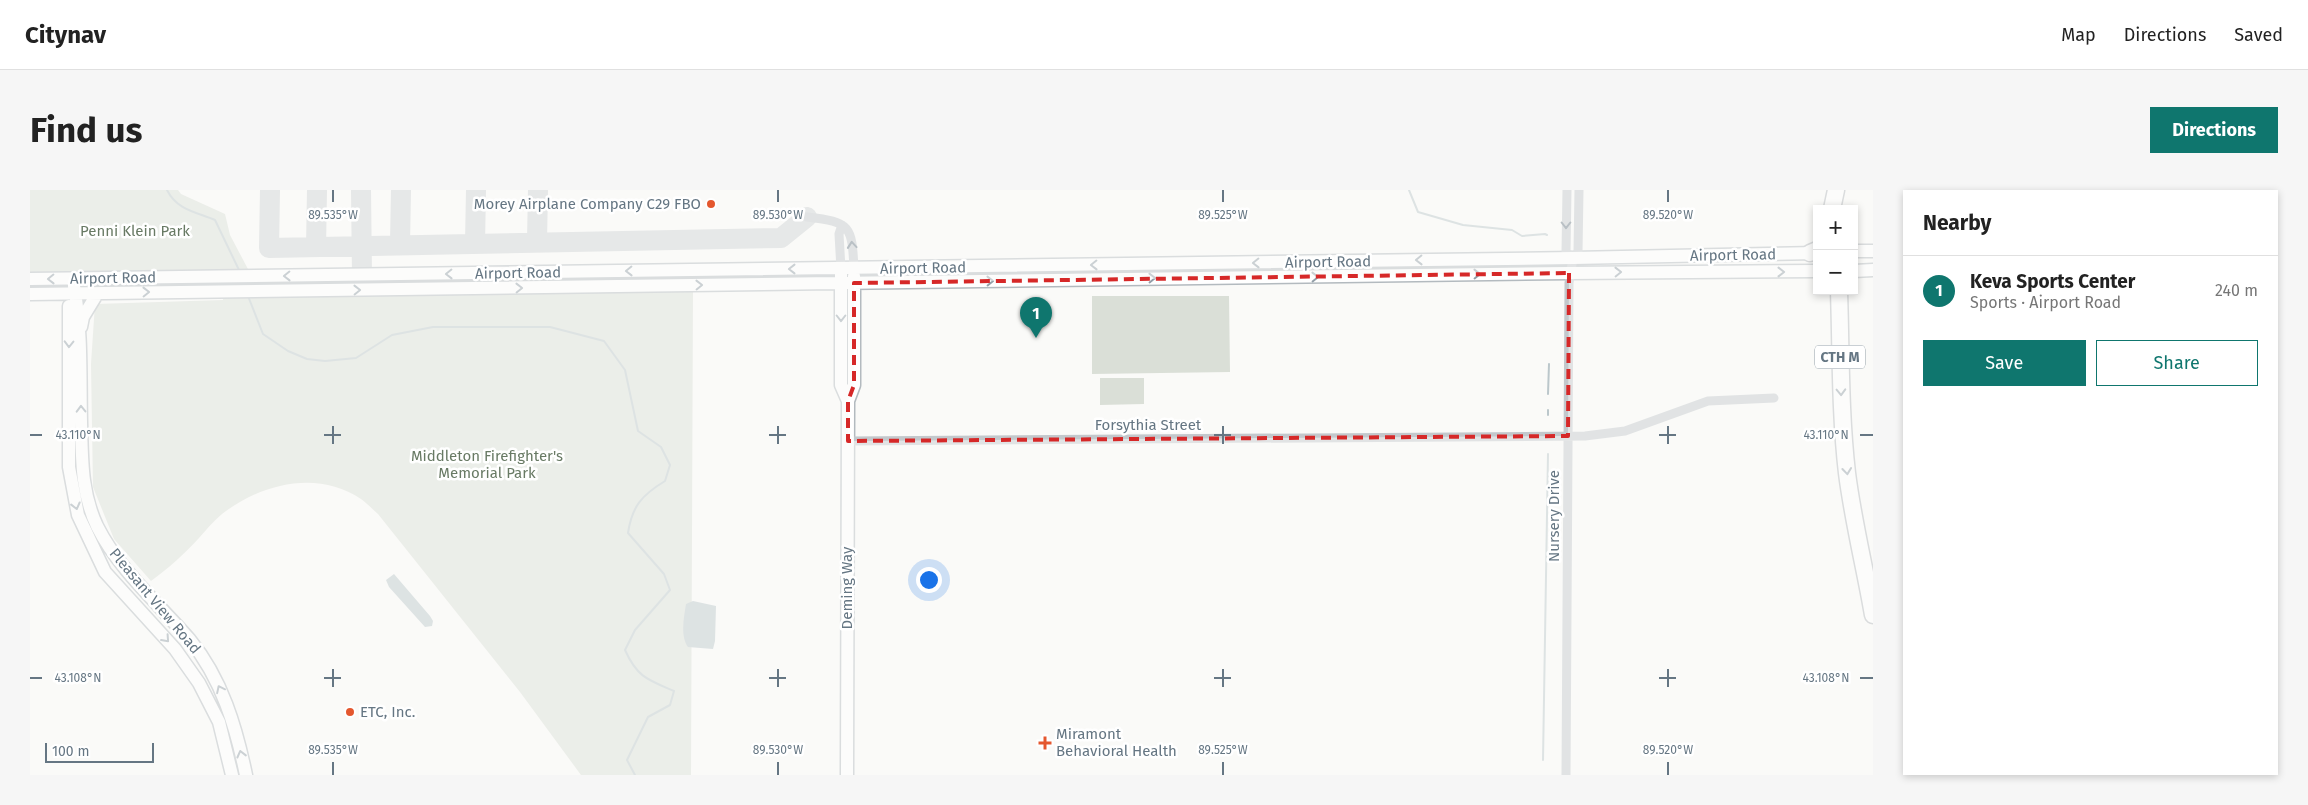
<!DOCTYPE html>
<html lang="en">
<head>
<meta charset="utf-8">
<style>
  :root { --surface:#fff; --page:#f6f6f6; --text:#222; --muted:#767676; --line:#e0e0e0; --accent:#0f766e }
  body { margin:0; font-family:"Fira Sans",sans-serif; background:var(--page); color:var(--text) }
  .controls { position:absolute; right:15px; top:15px; display:grid; overflow:hidden; border-radius:0px; box-shadow:0 2px 8px #0003 }
  .controls button { width:45px; height:45px; display:grid; place-items:center; padding:0; border:0; border-bottom:1px solid var(--line); background:var(--surface); color:var(--text); font:25px sans-serif }
  .scale { position:absolute; left:15px; bottom:12px; width:109px; box-sizing:border-box; padding-left:5px; border:2px solid #657683; border-top:0; font-size:14px; line-height:18px; white-space:nowrap; color:#657683; -webkit-text-stroke:4px #fff; paint-order:stroke }
  .you { position:absolute; left:898px; top:389px; width:18px; height:18px; margin:-12px; border:4px solid #fff; border-radius:50%; background:#1a73e8; box-shadow:0 0 0 8px #1a73e833 }
  .badge { display:grid; place-items:center; width:32px; height:32px; border-radius:50%; background:var(--accent); color:#fff; font-size:16px; font-weight:700 }
  .pin { position:absolute; translate:-50% -41px; filter:drop-shadow(0 1px 2px #0008) }
  .pin::after { content:''; position:absolute; top:26px; width:18px; height:15px; background:inherit; clip-path:polygon(0 0,100% 0,50% 100%) }
  .list { margin:0; padding:0; list-style:none }
  h2 { display:flex; justify-content:space-between; align-items:center; height:65px; margin:0; padding:0 20px; font-size:21px }
  h2 small { font-size:16px; font-weight:400; color:var(--muted) }
  .list li { display:grid; grid-template-columns:32px 1fr auto; gap:15px; align-items:center; box-sizing:border-box; height:70px; padding:0 20px; border-top:1px solid var(--line) }
  .list b { display:block; font-size:19px; white-space:nowrap }
  .list p { margin:0; font-size:16px; white-space:nowrap; color:var(--muted) }
  .list em { font-size:16px; font-style:normal; color:var(--muted) }
  .actions { display:flex; gap:10px; padding:15px 20px }
  .actions a { flex:1; padding:11px 0; border:1px solid var(--accent); border-radius:0px; text-align:center; font-size:18px; color:var(--accent) }
  .actions .main { background:var(--accent); color:#fff }
  .map { position:relative; flex:none; width:1843px; height:585px; overflow:hidden; border-radius:0px }
  header { display:flex; align-items:center; gap:30px; box-sizing:border-box; height:70px; padding:0 25px; background:var(--surface); border-bottom:1px solid var(--line) }
  header strong { font-size:24px }
  nav { display:flex; gap:28px; margin-inline-start:auto; font-size:18px }
  .intro { display:flex; align-items:center; justify-content:space-between; box-sizing:border-box; height:120px; padding:0 30px }
  h1 { margin:0; font-size:35px }
  .button { padding:12px 22px; border-radius:0px; background:var(--accent); color:#fff; font-size:18px; font-weight:700 }
  main { display:flex; gap:30px; padding:0 30px }
  aside { flex:1; background:var(--surface); border-radius:0px; box-shadow:0 2px 8px #0003 }
  .map>svg:first-child { display:block }
  .green { fill:#dadfd7 }
  .water { fill:#bbc7cb }
  .lines { fill:none; stroke-linecap:round; stroke-linejoin:round }
  .stream { stroke:#bbc7cb; stroke-width:2 }
  .taxiway { stroke:#ced2d4; stroke-width:20 }
  .secondary-casing { stroke:#b3babf; stroke-width:15 }
  .highway-casing { stroke:#b4b9bd; stroke-width:19 }
  .street { stroke:#c3c8cc; stroke-width:9 }
  .secondary { stroke:#fff; stroke-width:12 }
  .highway { stroke:#fff; stroke-width:16 }
  .oneway { stroke:#6a7a87 }
  .oneway2 { stroke:#939fa8 }
  .marked { fill:none; stroke:#d62828; stroke-width:4; stroke-dasharray:10 6; stroke-linejoin:round }
  .ticks { fill:none; stroke:#657683; stroke-width:2 }
  .poi-dot { fill:#e4572e; stroke:#fff; stroke-width:2 }
  .labels { text-anchor:middle; stroke-width:5; stroke-linejoin:round; paint-order:stroke }
  .shield { fill:#fff; stroke:#939fa8; stroke-width:1 }
  .shield-label { font-size:14px; font-weight:bold; fill:#657683 }
  .poi-label { font-size:15px; fill:#657683; stroke:#fff; text-anchor:start }
  .park-label { font-size:15px; fill:#687a64; stroke:#fff }
  .street-label { font-size:15px; fill:#657683; stroke:#fff }
  .ticks-label { font-size:12px; text-anchor:middle; fill:#657683; stroke:#fff; stroke-width:5; stroke-linejoin:round; paint-order:stroke }
</style>
</head>
<body>
<header>
<strong>Citynav</strong>
<nav><a>Map</a><a>Directions</a><a>Saved</a></nav>
</header>
<div class="intro"><h1>Find us</h1><a class="button">Directions</a></div>
<main>
<div class="map">
<svg width="1843" height="585" viewBox="0 0 1843 585">
  <rect width="100%" height="100%" fill="#fafaf8"/>
  <path class="green" d="M0,0H148L151,4L195,24L200,45L219,81L0,83Z
    M663,100L661,585H551L490,502L348,324C342,319 337,313 331,309C289,280 234,293 196,321C186,328 177,339 169,348C154,364 139,378 121,391L84,349L63,297L61,174L65,114L193,110V106Z
    M1062,106H1199L1200,182L1062,184Z
    M1070,188H1114V214L1070,215Z"/>
  <path class="water" d="M364,384L400,426L403,431L402,436L395,437L359,397L356,390Z
    M663,411L686,416L685,451L683,459L658,457C650,446 654,427 656,414Z"/>
  <g class="lines">
    <path class="stream" d="M137,0C147,20 166,22 185,30L209,80
      M1379,0L1388,22L1433,35L1482,40L1492,46L1515,44L1517,45
      M218,106L233,144L258,161L277,169L295,171L326,168L362,145L403,137H520L574,151L595,180L608,241L631,257L640,275L635,291C612,305 602,316 598,343L634,384L640,400L605,440L595,460C607,487 618,490 644,501L640,515L618,527L597,570L605,585
      M1518,204L1519,174
      M1518,220V225
      M1513,570L1518,264"/>
    <path class="taxiway" d="M240,0L239,58L751,48L777,27
      M331,0L332,86
      M507,51L508,0
      M370,54L371,0
      M445,54L446,0
      M286,58L287,0"/>
    <g class="secondary-casing">
      <path id="secondary" d="M1824,61H1843
        M1824,81L1843,80
        M811,84V195L818,211
        M0,89L1543,68L1787,63
        M44,96C52,141 50,187 51,232C52,269 51,302 67,336C89,380 128,413 160,450C192,489 206,537 216,585
        M0,104L1539,83L1787,81
        M39,116V277L48,325L75,382L145,459L169,493L189,532L202,585
        M51,137L53,127L67,104
        M817,585L818,211L824,195V86"/>
    </g>
    <g class="highway-casing">
      <path id="highway" d="M1802,19L1806,0
        M1780,63L1787,60
        M1809,101C1811,162 1810,223 1817,283C1823,331 1835,378 1843,425"/>
    </g>
    <path class="street" d="M1537,0L1536,62L1543,68
      M777,27C821,32 822,36 824,79
      M811,79L809,44L812,35
      M818,251L1555,246L1595,241L1678,211L1744,208
      M1536,585L1539,93L1543,68L1548,62L1549,0"/>
    <use href="#secondary" class="secondary"/>
    <use href="#highway" class="highway"/>
  </g>
  <defs><path id="oneway-chevron" d="M-2-3.5L2.5 0L-2 3.5" fill="none" stroke-width="1.6" stroke-linecap="round" stroke-linejoin="round" transform="scale(1.25)"/></defs>
  <g class="oneway">
    <use href="#oneway-chevron" transform="translate(1536 35) rotate(90)"/>
    <use href="#oneway-chevron" transform="translate(822 55) rotate(-95)"/>
  </g>
  <g class="oneway2">
    <use href="#oneway-chevron" transform="translate(1389 70) rotate(179)"/>
    <use href="#oneway-chevron" transform="translate(1226 73) rotate(179)"/>
    <use href="#oneway-chevron" transform="translate(1064 75) rotate(179)"/>
    <use href="#oneway-chevron" transform="translate(762 79) rotate(180)"/>
    <use href="#oneway-chevron" transform="translate(599 81) rotate(179)"/>
    <use href="#oneway-chevron" transform="translate(1588 82) rotate(-1)"/>
    <use href="#oneway-chevron" transform="translate(1751 82)"/>
    <use href="#oneway-chevron" transform="translate(419 84) rotate(179)"/>
    <use href="#oneway-chevron" transform="translate(1447 84) rotate(-1)"/>
    <use href="#oneway-chevron" transform="translate(257 86) rotate(179)"/>
    <use href="#oneway-chevron" transform="translate(1285 87) rotate(-1)"/>
    <use href="#oneway-chevron" transform="translate(1122 88) rotate(-1)"/>
    <use href="#oneway-chevron" transform="translate(21 89) rotate(179)"/>
    <use href="#oneway-chevron" transform="translate(960 91) rotate(-1)"/>
    <use href="#oneway-chevron" transform="translate(669 95) rotate(-1)"/>
    <use href="#oneway-chevron" transform="translate(489 98) rotate(-1)"/>
    <use href="#oneway-chevron" transform="translate(327 100) rotate(-1)"/>
    <use href="#oneway-chevron" transform="translate(116 102) rotate(-1)"/>
    <use href="#oneway-chevron" transform="translate(811 128) rotate(90)"/>
    <use href="#oneway-chevron" transform="translate(39 154) rotate(91)"/>
    <use href="#oneway-chevron" transform="translate(1811 202) rotate(88)"/>
    <use href="#oneway-chevron" transform="translate(51 219) rotate(-91)"/>
    <use href="#oneway-chevron" transform="translate(1817 281) rotate(84)"/>
    <use href="#oneway-chevron" transform="translate(46 316) rotate(76)"/>
    <use href="#oneway-chevron" transform="translate(136 449) rotate(48)"/>
    <use href="#oneway-chevron" transform="translate(190 499) rotate(-116)"/>
    <use href="#oneway-chevron" transform="translate(211 564) rotate(-104)"/>
  </g>
  <path d="M0 0H1843V585H0ZM1539,83L1538,246L818,251V211L824,195V93Z" fill="#fafaf8" fill-opacity=".55" fill-rule="evenodd"/>
  <path class="marked" d="M1539,83L1538,246L818,251V211L824,195V93Z"/>
  <path class="ticks" d="M303,0V12M748,0V12M1193,0V12M1638,0V12M303,236V254M748,236V254M1193,236V254M1638,236V254M0,245H12M294,245H311M739,245H756M1184,245H1201M1629,245H1646M1830,245H1843M303,479V497M748,479V497M1193,479V497M1638,479V497M0,488H12M294,488H311M739,488H756M1184,488H1201M1629,488H1646M1830,488H1843M303,572V585M748,572V585M1193,572V585M1638,572V585"/>
  <g class="poi-dot">
    <circle cx="681" cy="14" r="5"/>
    <circle cx="320" cy="522" r="5"/>
    <path d="M1012.5 545.5h5v5h5v5h-5v5h-5v-5h-5v-5h5z"/>
  </g>
  <g class="labels">
    <rect class="shield" x="1785" y="155.5" width="50" height="23" rx="4"/>
    <g class="shield-label">
      <text x="1810" y="172">CTH M</text>
    </g>
    <g class="poi-label">
      <text x="671" y="19" text-anchor="end">Morey Airplane Company C29 FBO</text>
      <text x="330" y="527">ETC, Inc.</text>
      <text x="1026" y="549">Miramont<tspan x="1026" dy="17">Behavioral Health</tspan></text>
    </g>
    <g class="park-label">
      <text x="105" y="46">Penni Klein Park</text>
      <text x="457" y="271">Middleton Firefighter's<tspan x="457" dy="17">Memorial Park</tspan></text>
    </g>
    <g class="street-label">
      <text transform="translate(1703 65) rotate(-1)" y="5">Airport Road</text>
      <text transform="translate(1298 72) rotate(-1)" y="5">Airport Road</text>
      <text transform="translate(893 78) rotate(-1)" y="5">Airport Road</text>
      <text transform="translate(488 83) rotate(-1)" y="5">Airport Road</text>
      <text transform="translate(83 88) rotate(-1)" y="5">Airport Road</text>
      <text x="1118" y="240">Forsythia Street</text>
      <text transform="translate(1524 326) rotate(-90)" y="5">Nursery Drive</text>
      <text transform="translate(817 398) rotate(-90)" y="5">Deming Way</text>
      <text transform="translate(125 411) rotate(50)" y="5">Pleasant View Road</text>
    </g>
  </g>
  <g class="ticks-label">
    <text x="303" y="29">89.535°W</text>
    <text x="748" y="29">89.530°W</text>
    <text x="1193" y="29">89.525°W</text>
    <text x="1638" y="29">89.520°W</text>
    <text x="48" y="249">43.110°N</text>
    <text x="1796" y="249">43.110°N</text>
    <text x="48" y="492">43.108°N</text>
    <text x="1796" y="492">43.108°N</text>
    <text x="303" y="564">89.535°W</text>
    <text x="748" y="564">89.530°W</text>
    <text x="1193" y="564">89.525°W</text>
    <text x="1638" y="564">89.520°W</text>
  </g>
</svg>
<div class="controls">
<button>+</button>
<button>−</button>
</div>
<div class="scale">100 m</div>
<div class="you"></div>
<div class="pin badge" style="left:1006px;top:148px">1</div>
</div>
<aside>
<h2>Nearby<small></small></h2>
<ul class="list">
<li><span class="badge">1</span><div><b>Keva Sports Center</b><p>Sports · Airport Road</p></div><em>240 m</em></li>
</ul>
<div class="actions"><a class="main">Save</a><a>Share</a></div>
</aside>
</main>
</body>
</html>
